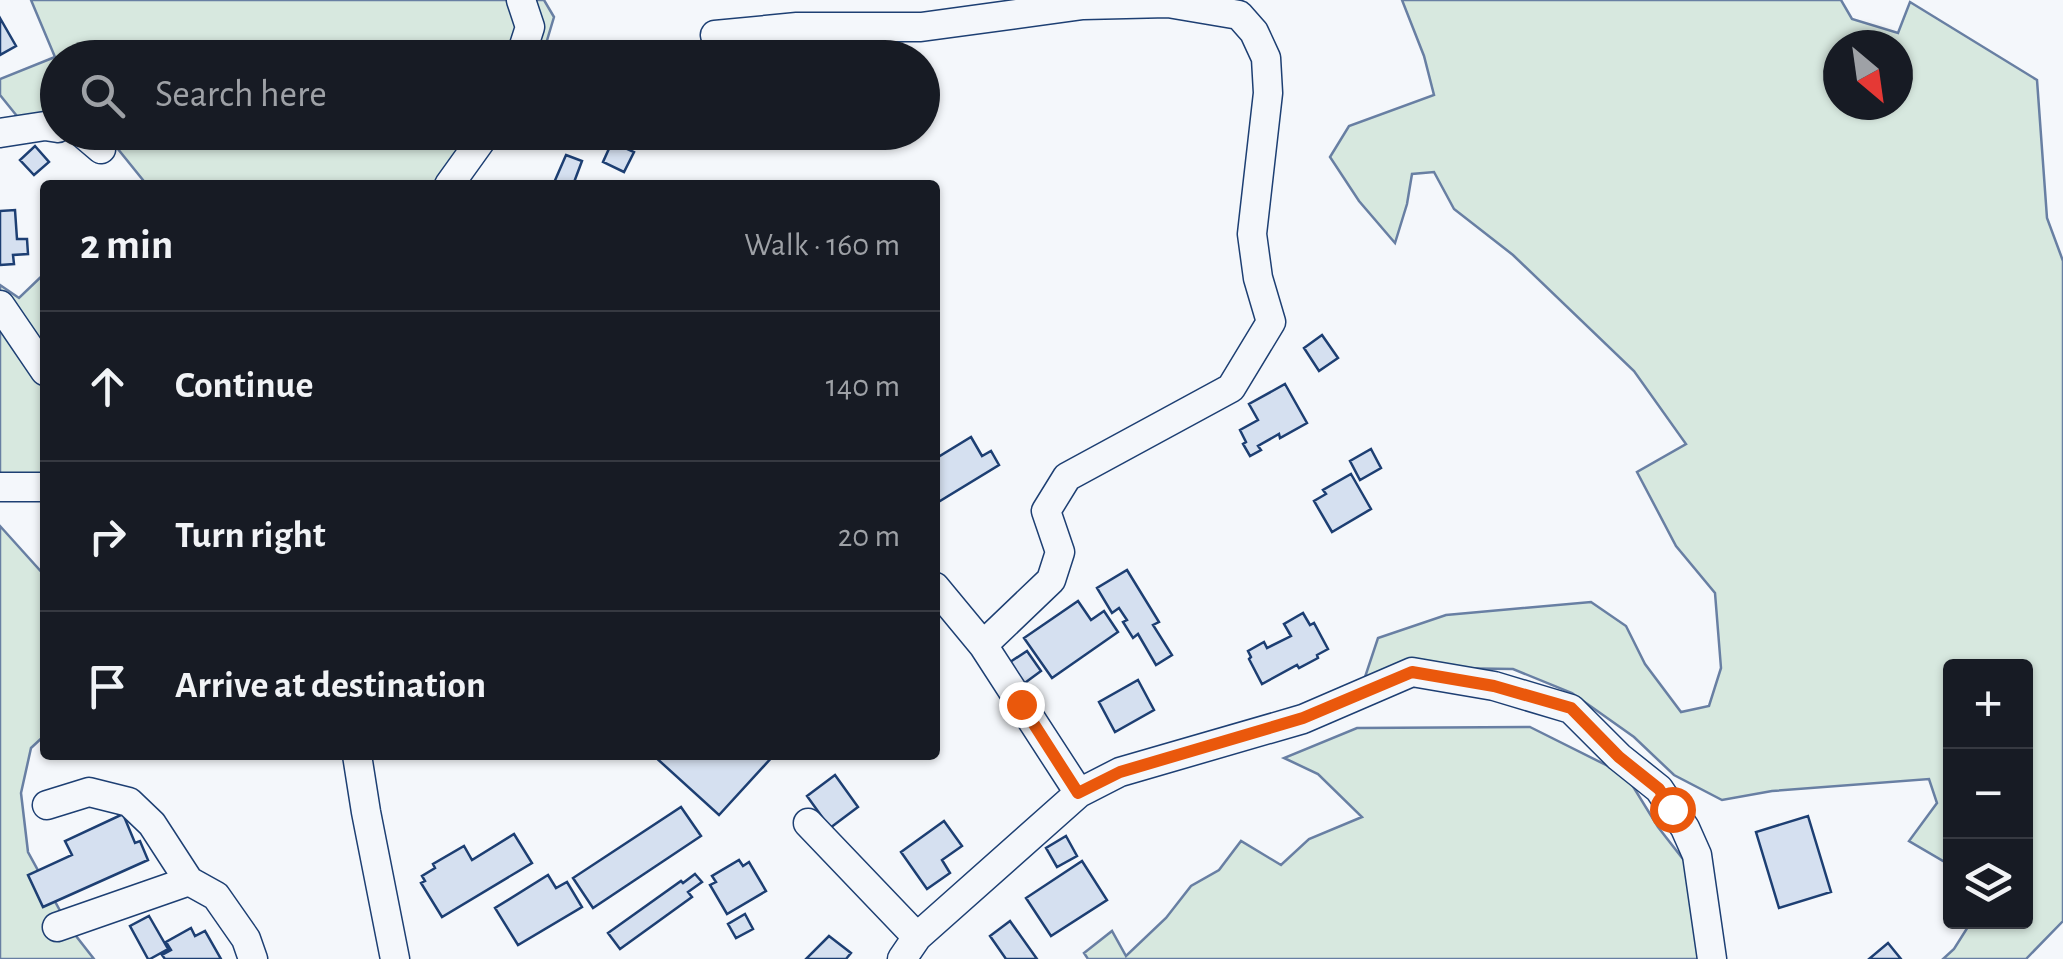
<!DOCTYPE html>
<html lang="en">
<head>
<meta charset="utf-8">
<style>
  :root { --surface:#171b24; --page:#242831; --text:#f1f3f6; --muted:#9ea1a6; --line:#363941 }
  body { margin:0; font-family:"Alegreya Sans",sans-serif; background:var(--page); color:var(--text) }
  .controls { position:absolute; right:30px; bottom:30px; display:grid; overflow:hidden; border-radius:10px; box-shadow:0 2px 8px #0004 }
  .controls button { width:90px; height:90px; display:grid; place-items:center; padding:0; border:0; border-bottom:2px solid var(--line); background:var(--surface); color:var(--text); font:50px sans-serif }
  .compass { position:absolute; left:1823px; top:30px; width:90px; height:90px; border-radius:50%; background:var(--surface); box-shadow:0 2px 8px #0004; rotate:151deg }
  .stop { position:absolute; width:30px; height:30px; margin:-22px; border:8px solid #ea580c; border-radius:50%; background:#fff }
  .stop.end { background:#ea580c; border-color:#fff; box-shadow:0 2px 10px #0008 }
  .list { margin:0; padding:0; list-style:none }
  h2 { display:flex; justify-content:space-between; align-items:center; height:130px; margin:0; padding:0 40px; font-size:42px }
  h2 small { font-size:32px; font-weight:400; color:var(--muted) }
  .list li { display:grid; grid-template-columns:65px 1fr auto; gap:30px; align-items:center; box-sizing:border-box; height:150px; padding:0 40px; border-top:2px solid var(--line) }
  .list b { display:block; font-size:38px; white-space:nowrap }
  .list em { font-size:32px; font-style:normal; color:var(--muted) }
  .icon { flex:none; width:55px; height:55px; fill:none; stroke:currentColor; stroke-width:2; stroke-linecap:round; stroke-linejoin:round }
  .map { position:relative; flex:none; width:2063px; height:959px; overflow:hidden }
  .search { position:absolute; background:var(--surface); box-shadow:0 2px 8px #0004; left:40px; top:40px; width:900px; height:110px; display:flex; align-items:center; gap:25px; box-sizing:border-box; padding:0 35px; border-radius:55px; color:var(--muted); font-size:38px }
  .panel { position:absolute; background:var(--surface); box-shadow:0 2px 8px #0004; left:40px; top:180px; width:900px; height:580px; border-radius:10px }
  .map>svg:first-child { display:block }
  .green { fill:#d7e8df; stroke:#687fa3; stroke-width:2.5; fill-rule:evenodd }
  .building { fill:#d5e0f0; stroke:#1d3f73; stroke-width:2.5 }
  .lines { fill:none; stroke-linecap:round; stroke-linejoin:round }
  .street-casing { stroke:#1d3f73; stroke-width:31 }
  .street { stroke:#f4f7fb; stroke-width:28 }
  .route { stroke:#ea580c; stroke-width:12 }
</style>
</head>
<body>
<div class="map">
<svg width="2063" height="959" viewBox="0 0 2063 959">
  <rect width="100%" height="100%" fill="#f4f7fb"/>
  <path class="green" d="M31,0H544L554,17L542,57L58,58L57,126L29,131L0,95V79L55,57Z
    M1402,0H1841L1852,19L1898,33L1910,2L2037,80L2047,218L2063,261V921L2026,959H1943L1954,949L1971,922H2026V666H1950V865L1909,841L1937,803L1929,779L1772,791L1722,800L1674,775L1634,737L1572,693L1513,669L1441,668L1365,677L1378,638L1446,615L1591,602L1626,626L1645,664L1681,712L1709,706L1721,668L1715,593L1676,546L1637,472L1686,444L1634,371L1513,255L1454,209L1434,172L1412,174L1407,204L1395,243L1359,201L1330,157L1349,126L1434,95L1424,56ZM1838,45H1898V105H1838Z
    M105,133H500L466,185H147Z
    M45,273V499L0,482V285L19,298Z
    M0,526L45,576V735L31,748L21,793L28,852L69,927L94,959H0Z
    M1530,727L1626,775L1658,827L1704,886L1712,959H1088L1084,953L1112,931L1126,956L1166,918L1191,886L1219,870L1241,841L1281,865L1309,839L1362,817L1318,774L1284,758L1357,728Z"/>
  <path class="building" d="M0,18L16,46L0,55Z
    M612,142L634,152L624,172L603,162Z
    M35,146L49,162L34,175L20,160Z
    M566,155L582,161L573,185H553Z
    M15,210L17,239H27L28,254L13,255L14,264L0,265V211Z
    M1322,335L1338,358L1319,371L1304,348Z
    M1285,384L1307,423L1280,438L1279,434L1258,446L1261,450L1250,456L1243,444L1246,442L1240,430L1258,420L1249,404Z
    M971,437L982,456L991,451L999,465L935,504V459Z
    M1371,449L1381,468L1360,480L1350,461Z
    M1351,474L1371,509L1332,532L1314,501L1326,494L1323,490Z
    M1127,570L1159,622L1153,625L1172,655L1156,665L1138,634L1133,638L1123,622L1127,620L1119,608L1112,613L1097,588Z
    M1078,601L1091,620L1104,611L1118,632L1052,678L1024,638Z
    M1303,613L1310,625L1314,623L1328,649L1317,655L1318,658L1299,668L1297,665L1262,684L1249,659L1251,657L1248,651L1264,642L1267,648L1291,636L1284,624Z
    M1027,651L1041,671L1022,685L1007,664Z
    M1138,680L1154,710L1115,732L1099,702Z
    M653,755H774L719,815Z
    M835,775L858,807L830,828L807,796Z
    M681,807L701,836L593,908L573,878Z
    M123,814L135,843L140,841L148,860L43,907L28,875L72,855L65,841Z
    M1808,816L1831,892L1779,908L1756,832Z
    M944,821L962,846L942,860L950,873L927,889L901,852Z
    M514,834L532,863L442,917L421,883L425,881L422,876L435,868L433,864L464,846L472,860Z
    M1066,836L1077,856L1057,867L1046,848Z
    M739,860L743,866L749,862L766,891L727,914L710,885L716,882L712,876Z
    M1082,861L1107,900L1051,936L1026,898Z
    M695,874L702,882L688,892L692,897L620,949L608,933L681,881L683,883Z
    M548,875L556,888L567,882L582,907L518,945L495,908Z
    M745,914L753,929L736,938L728,924Z
    M149,916L168,949L150,959H148L130,926Z
    M1010,921L1037,959H1006L990,936Z
    M191,928L195,936L205,931L221,959H165L162,955L171,950L166,942Z
    M829,936L851,953L846,959H806Z
    M1888,943L1901,959H1869Z"/>
  <g class="lines">
    <g class="street-casing">
      <path id="street" d="M715,35L797,27H921L1083,5L1168,3L1239,15L1254,32L1266,58L1268,93L1252,234L1258,278L1271,322L1231,388L1067,477L1046,511L1060,552L1051,580L983,645
        M520,58L530,27L521,0
        M81,132L101,149
        M0,133L45,126L58,128
        M449,185L487,132
        M0,305L45,371
        M0,487H45
        M935,587L983,645L1079,793
        M357,755L366,812L395,959
        M47,805L89,792L129,802L152,824L189,881
        M808,823L917,937
        M57,927L189,881L216,896L246,939L253,959
        M902,959L917,937L1079,793L1120,772L1303,719L1412,672L1494,686L1571,709L1619,757L1659,789L1685,828L1697,855L1712,959"/>
    </g>
    <use href="#street" class="street"/>
  </g>
  <g class="lines">
    <path class="route" d="M1021,704L1078,793L1120,772L1303,718L1412,672L1494,686L1571,708L1619,757L1659,789L1672,809"/>
  </g>
</svg>
<div class="controls">
<button>+</button>
<button>−</button>
<button><svg class="icon" aria-label="layers" viewBox="0 0 24 24"><path d="M12 4l9 5-9 5-9-5zM3 14l9 5 9-5"/></svg></button>
</div>
<svg class="compass" viewBox="-18 -18 36 36"><path d="M0-13l5 13h-10z" fill="#e53935"/><path d="M0 13l5-13h-10z" fill="#9ea1a6"/></svg>
<div class="stop" style="left:1672px;top:809px"></div>
<div class="stop end" style="left:1021px;top:704px"></div>
<div class="search"><svg class="icon" aria-label="search" viewBox="0 0 24 24"><circle cx="10" cy="10" r="6"/><path d="M15 15l6 6"/></svg>Search here</div>
<section class="panel">
<h2>2 min<small>Walk · 160 m</small></h2>
<ul class="list">
<li><svg class="icon" aria-label="ahead" viewBox="0 0 24 24"><path d="M12 20V5M6 11l6-6 6 6"/></svg><div><b>Continue</b></div><em>140 m</em></li>
<li><svg class="icon" aria-label="right" viewBox="0 0 24 24"><path d="M7 20v-9h11M14 6l5 5-5 5"/></svg><div><b>Turn right</b></div><em>20 m</em></li>
<li><svg class="icon" aria-label="arrive" viewBox="0 0 24 24"><path d="M6 21V4h12l-3 4 3 4H6"/></svg><div><b>Arrive at destination</b></div></li>
</ul>
</section>
</div>
</body>
</html>
